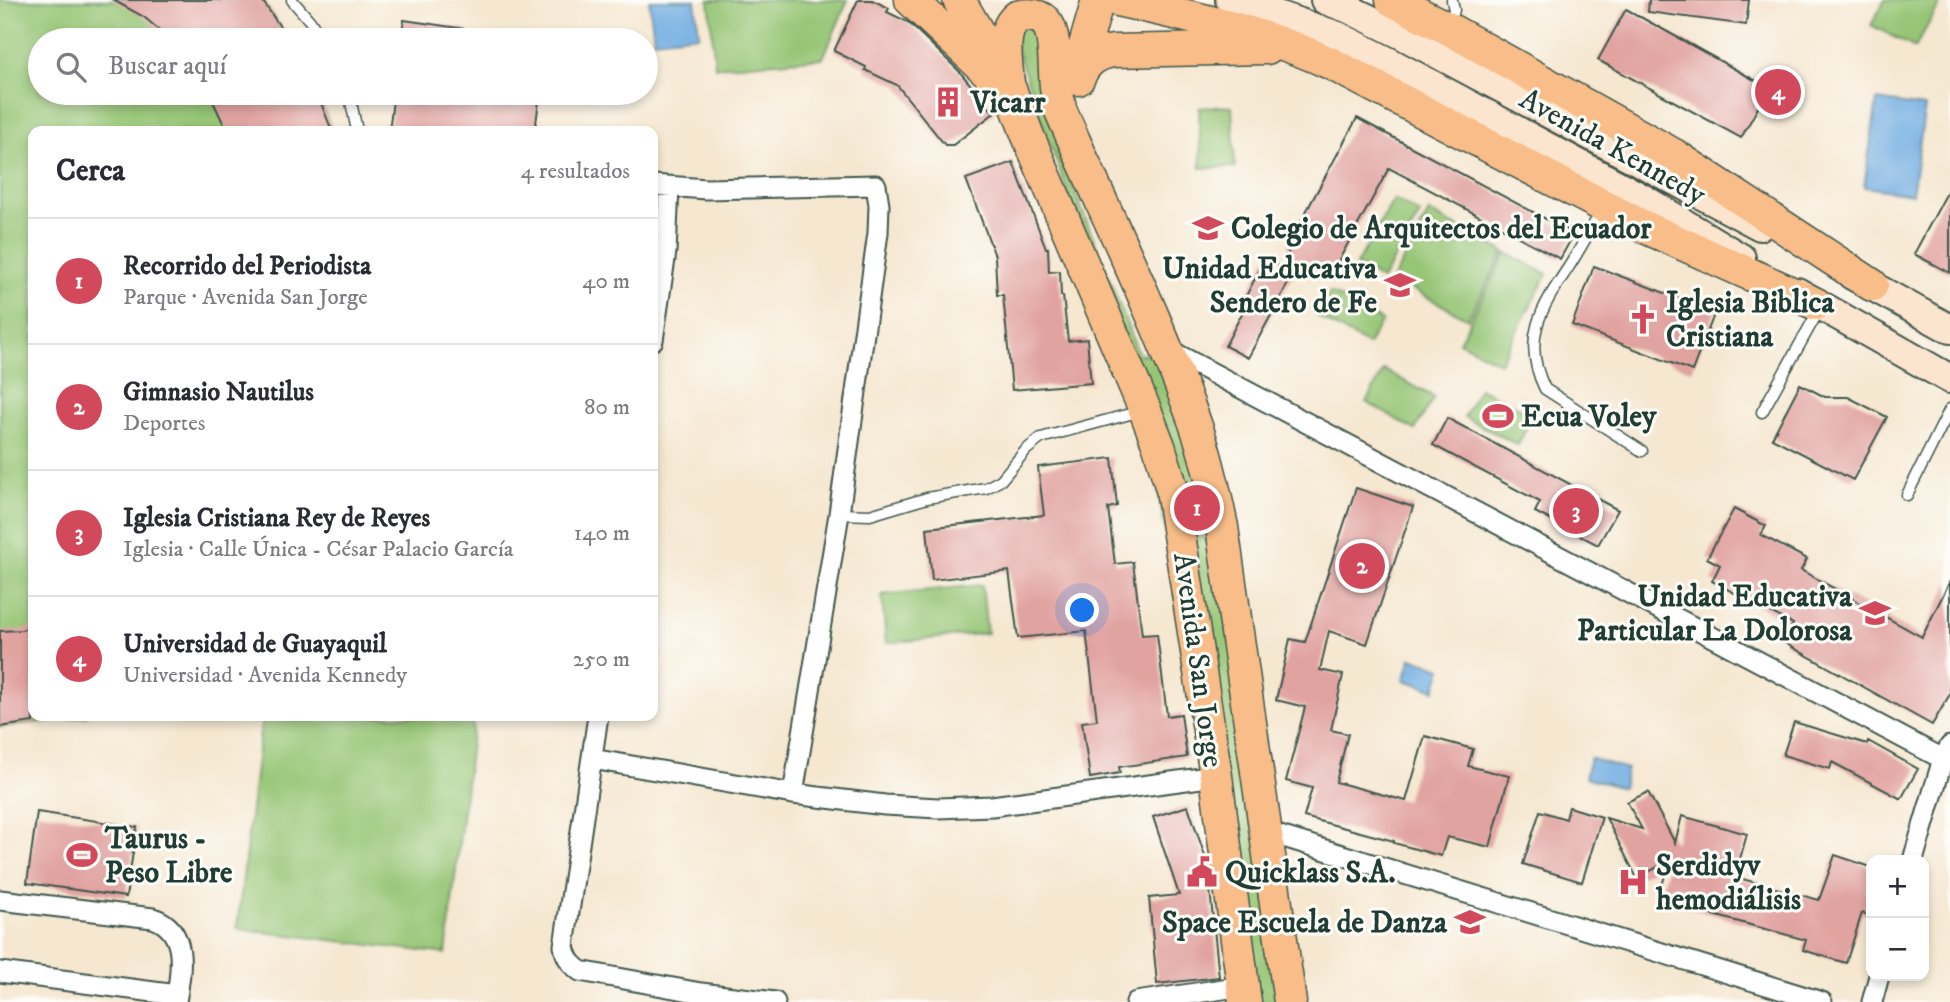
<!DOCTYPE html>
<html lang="es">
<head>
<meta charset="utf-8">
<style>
  :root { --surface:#fff; --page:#f7f7f7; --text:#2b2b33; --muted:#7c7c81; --line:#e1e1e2; --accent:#d1495b }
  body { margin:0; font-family:"IM FELL DW Pica",serif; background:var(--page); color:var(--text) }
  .controls { position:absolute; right:21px; bottom:21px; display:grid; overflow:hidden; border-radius:14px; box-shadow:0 4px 10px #0003 }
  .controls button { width:63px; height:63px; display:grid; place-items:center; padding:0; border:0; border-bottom:2px solid var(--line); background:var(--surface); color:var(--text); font:35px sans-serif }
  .you { position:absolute; left:1083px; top:611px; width:24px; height:24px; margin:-18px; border:5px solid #fff; border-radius:50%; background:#1a73e8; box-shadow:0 0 0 10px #1a73e833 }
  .badge { display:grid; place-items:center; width:46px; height:46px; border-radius:50%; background:var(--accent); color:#fff; font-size:23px; font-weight:700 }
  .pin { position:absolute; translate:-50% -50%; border:4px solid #fff; box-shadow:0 2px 7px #0006 }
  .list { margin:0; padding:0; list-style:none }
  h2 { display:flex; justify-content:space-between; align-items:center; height:91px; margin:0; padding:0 28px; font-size:30px }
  h2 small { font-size:23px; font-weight:400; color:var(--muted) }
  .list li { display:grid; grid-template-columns:46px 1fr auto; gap:21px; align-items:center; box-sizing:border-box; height:126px; padding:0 28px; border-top:2px solid var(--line) }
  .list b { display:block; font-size:26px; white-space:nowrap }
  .list p { margin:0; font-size:23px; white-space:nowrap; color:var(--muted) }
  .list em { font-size:23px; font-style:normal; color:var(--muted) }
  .icon { flex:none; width:38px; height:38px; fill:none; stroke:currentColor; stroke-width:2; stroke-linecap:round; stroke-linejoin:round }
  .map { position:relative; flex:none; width:1950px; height:1002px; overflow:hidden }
  .search { position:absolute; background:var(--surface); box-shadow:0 4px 10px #0003; left:28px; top:28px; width:630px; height:77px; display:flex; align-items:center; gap:18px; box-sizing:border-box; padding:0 24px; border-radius:38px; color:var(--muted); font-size:26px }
  .panel { position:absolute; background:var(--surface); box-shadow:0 4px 10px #0003; left:28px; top:126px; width:630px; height:595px; border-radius:14px }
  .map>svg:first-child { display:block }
  .green { fill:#95c574; stroke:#5a8154; stroke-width:2 }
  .water { fill:#6face1; stroke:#47748a; stroke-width:2 }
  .building { fill:#e1a3a0 }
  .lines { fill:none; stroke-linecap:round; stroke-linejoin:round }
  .service-casing { stroke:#3f564b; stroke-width:13 }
  .minor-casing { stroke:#3f564b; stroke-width:23 }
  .secondary-casing { stroke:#3f564b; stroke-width:32 }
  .primary-casing { stroke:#3f564b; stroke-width:35 }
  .service { stroke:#fff; stroke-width:10 }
  .minor { stroke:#fff; stroke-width:19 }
  .secondary { stroke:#fce5cf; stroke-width:28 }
  .primary { stroke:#f8bd88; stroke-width:32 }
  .labels { text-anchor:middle; stroke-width:6; stroke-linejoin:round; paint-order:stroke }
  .poi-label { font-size:30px; font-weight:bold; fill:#1f3d34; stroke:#fdfcf7; text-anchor:start }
  .street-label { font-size:30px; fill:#1f3d34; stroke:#fdfcf7 }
</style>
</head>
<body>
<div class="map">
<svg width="1950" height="1002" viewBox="0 0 1950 1002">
  <rect width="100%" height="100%" fill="#fdfcf7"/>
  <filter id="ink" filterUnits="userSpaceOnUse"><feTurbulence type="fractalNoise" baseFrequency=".0143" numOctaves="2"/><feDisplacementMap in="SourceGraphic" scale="14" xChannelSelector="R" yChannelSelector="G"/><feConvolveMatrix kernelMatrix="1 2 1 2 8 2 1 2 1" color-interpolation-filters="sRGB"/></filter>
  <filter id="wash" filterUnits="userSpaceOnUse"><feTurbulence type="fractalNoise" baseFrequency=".00686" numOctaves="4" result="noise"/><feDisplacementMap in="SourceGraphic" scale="28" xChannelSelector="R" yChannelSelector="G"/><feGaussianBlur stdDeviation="1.57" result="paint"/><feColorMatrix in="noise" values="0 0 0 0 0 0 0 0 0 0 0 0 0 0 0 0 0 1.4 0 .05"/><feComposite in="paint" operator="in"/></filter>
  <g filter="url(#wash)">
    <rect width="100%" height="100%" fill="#f5e7d0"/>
    <path class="green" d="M0,0H262L289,40H40V93H317L332,131H33V716H88L0,727Z
      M709,0H848L823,58L715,67Z
      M1885,0H1942L1915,48L1871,25Z
      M1035,26L1045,74L1072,184L1139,355L1166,349L1197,430L1290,1002H1244L1145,410L1016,48L1015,30Z
      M1232,106L1235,167L1201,168L1199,108Z
      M1394,199L1420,214L1382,280L1356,265Z
      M1429,212L1504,252L1468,319L1393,279Z
      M1506,253L1547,274L1500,363L1459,342Z
      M1330,292L1382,321L1368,345L1317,316Z
      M1384,370L1434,397L1415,430L1366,402Z
      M1479,388L1533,415L1518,445L1464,417Z
      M982,585L987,633L886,643L882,595Z
      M262,716H474L446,954L237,929Z"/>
    <path class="water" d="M649,0H695L699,35L654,40Z
      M1877,100L1925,107L1912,194L1864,187Z
      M1411,658L1442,668L1435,690L1404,680Z
      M1590,758L1627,769L1622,788L1585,777Z"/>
    <g id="blocks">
      <path class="building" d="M113,0H262L289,40H171L144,17Z
        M858,0H872L889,8L887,12L908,22L960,72L994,113L953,145H945L897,85L865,70L866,67L834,51Z
        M1649,0H1749L1746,25L1648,12Z
        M1626,9L1769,88L1741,138L1598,60Z
        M404,20L466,29L465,40H401Z
        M209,93H317L332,131H227Z
        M394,93H540L535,131H389Z
        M1357,118L1574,234L1560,259L1389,168L1334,269L1320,276H1312L1289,267L1288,245Z
        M1013,162L1046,248H1048L1049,272L1060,271L1061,296H1063L1068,341L1087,339L1091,383L1012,390L1003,295H997L995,256L966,179Z
        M1950,187V273L1914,254Z
        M1265,259L1293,274L1248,358L1225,346L1250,298L1246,296Z
        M1594,266L1715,312L1692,371L1572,325Z
        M1800,384L1825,397H1848L1887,417L1853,480L1772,438Z
        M1447,418L1618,510L1598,545L1535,512L1540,502L1433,445Z
        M1112,458L1117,506L1108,508L1115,564L1133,562L1142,635L1157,634L1167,716L1181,714L1187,757L1119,767L1120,773L1090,778L1082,722L1097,720L1086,631L1018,638L1009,571L932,580L927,528L1044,515L1038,467Z
        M1356,488L1413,507L1367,644L1329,631L1320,670L1343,675L1331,730L1348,734L1336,782L1406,801L1425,736L1473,749L1468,766L1509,776L1490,847L1447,837L1441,856L1394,843V841L1304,817L1312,788L1286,781L1305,707L1276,700L1290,639L1305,642Z
        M1734,509L1766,526L1761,535L1807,559L1801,570L1922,637L1950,581V694L1932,725L1783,642L1793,624L1712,581L1720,565L1707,558Z
        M33,626V722L0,727V631L22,630Z
        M1794,722L1867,744L1868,741L1918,769L1901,799L1832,762L1830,769L1783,755Z
        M1648,792L1675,843L1682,816L1747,834L1735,877L1819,900L1835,855L1871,867V905L1868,915L1862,913L1846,963L1803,950L1806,940L1658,900L1669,861L1637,878L1606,818L1642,829L1627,802Z
        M1188,806L1210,871L1211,879L1209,880L1219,977L1157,984L1149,898L1179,895L1153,817Z
        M1569,807L1602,817L1582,882L1523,864L1540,811L1566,819Z
        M37,812L137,827L126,897L27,883Z"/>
    </g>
  </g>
  <g filter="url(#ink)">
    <use href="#blocks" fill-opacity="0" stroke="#3f564b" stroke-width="2"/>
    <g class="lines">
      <g class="service-casing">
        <path id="service" d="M292,0L310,21L322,40
          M1450,25L1454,10L1452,0
          M347,93L351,102L357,131
          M1602,209C1592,228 1581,247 1570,265C1542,307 1520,339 1545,389L1642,451
          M1762,412L1819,310
          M1907,495L1950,409
          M839,514L870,515L927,498L986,488L1001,480L1026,450L1041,438L1141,411"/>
      </g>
      <g class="minor-casing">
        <path id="minor" d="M653,185L706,189L876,185L879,205L878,233L839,514L793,794
          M653,340L666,252L669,187
          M1167,349L1943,759
          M598,716L564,946C566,958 571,964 580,971L701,993L775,1002
          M592,759L793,794L885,805L938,808L992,806L1216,776
          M1267,832L1822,1002
          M1913,860L1943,759L1950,746
          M0,900L153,918C189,930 181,971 176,1002
          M0,972L177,995
          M1136,1002L1243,986
          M1872,1002L1879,976"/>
      </g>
      <g class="secondary-casing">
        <path id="secondary" d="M1230,0L1254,7L1338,36L1388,61L1642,198L1741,258
          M1325,0L1349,9L1402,35L1760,226
          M1852,275L1950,329
          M1797,292L1950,379"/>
      </g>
      <g class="primary-casing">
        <path id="primary" d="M911,0L992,76
          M959,0L1008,84L1028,136L1145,410L1159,446L1172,489L1216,776L1245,1002
          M1117,0C1189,16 1262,32 1330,63L1636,223L1816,304
          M1392,0L1449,29L1674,155L1872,285
          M1078,78L1079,66L1098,0
          M1078,79C1085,62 1095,54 1113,51L1267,48
          M1008,84C1007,63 999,32 1017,17C1028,14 1041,14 1048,25C1056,38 1054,71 1056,87C1057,94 1059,102 1060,109C1106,215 1159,320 1197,429C1208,461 1215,494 1222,527L1290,1002"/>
      </g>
      <use href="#service" class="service"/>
      <use href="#minor" class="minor"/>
      <use href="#secondary" class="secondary"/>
      <use href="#primary" class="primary"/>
    </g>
  </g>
  <defs>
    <g id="building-bare" transform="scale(2.415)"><path d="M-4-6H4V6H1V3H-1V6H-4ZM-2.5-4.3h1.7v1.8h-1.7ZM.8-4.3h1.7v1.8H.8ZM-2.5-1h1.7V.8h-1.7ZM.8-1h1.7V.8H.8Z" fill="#d1495b" stroke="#fdfcf7" stroke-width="2.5" paint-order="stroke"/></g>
    <g id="school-bare" transform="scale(2.415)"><path d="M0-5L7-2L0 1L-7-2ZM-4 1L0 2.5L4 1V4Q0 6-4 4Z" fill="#d1495b" stroke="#fdfcf7" stroke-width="2.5" paint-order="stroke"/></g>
    <g id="church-bare" transform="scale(2.415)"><path d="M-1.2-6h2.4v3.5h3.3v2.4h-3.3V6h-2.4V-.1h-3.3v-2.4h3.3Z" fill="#d1495b" stroke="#fdfcf7" stroke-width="2.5" paint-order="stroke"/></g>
    <g id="stadium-bare" transform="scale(2.415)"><path d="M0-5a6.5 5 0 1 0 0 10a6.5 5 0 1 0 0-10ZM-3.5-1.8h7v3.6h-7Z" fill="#d1495b" stroke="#fdfcf7" stroke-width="2.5" paint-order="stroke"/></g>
    <g id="civic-bare" transform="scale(2.415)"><path d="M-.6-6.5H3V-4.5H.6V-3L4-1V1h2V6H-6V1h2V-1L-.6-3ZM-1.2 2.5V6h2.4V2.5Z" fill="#d1495b" stroke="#fdfcf7" stroke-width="2.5" paint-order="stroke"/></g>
    <g id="hospital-bare" transform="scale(2.415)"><path d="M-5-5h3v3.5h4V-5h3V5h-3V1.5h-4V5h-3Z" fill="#d1495b" stroke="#fdfcf7" stroke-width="2.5" paint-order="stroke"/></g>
  </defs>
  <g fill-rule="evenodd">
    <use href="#building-bare" x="948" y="102"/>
    <use href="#school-bare" x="1208" y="228"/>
    <use href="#school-bare" x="1400" y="285"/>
    <use href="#church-bare" x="1643" y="319"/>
    <use href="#stadium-bare" x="1498" y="416"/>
    <use href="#school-bare" x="1875" y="613"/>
    <use href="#stadium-bare" x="82" y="855"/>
    <use href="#civic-bare" x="1202" y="872"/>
    <use href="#hospital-bare" x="1633" y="882"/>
    <use href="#school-bare" x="1470" y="922"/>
  </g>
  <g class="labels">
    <g class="poi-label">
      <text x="971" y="112">Vicarr</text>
      <text x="1231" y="238">Colegio de Arquitectos del Ecuador</text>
      <text x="1377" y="278" text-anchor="end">Unidad Educativa<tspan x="1377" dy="34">Sendero de Fe</tspan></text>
      <text x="1666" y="312">Iglesia Biblica<tspan x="1666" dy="34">Cristiana</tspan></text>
      <text x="1521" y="426">Ecua Voley</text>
      <text x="1852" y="606" text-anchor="end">Unidad Educativa<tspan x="1852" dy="34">Particular La Dolorosa</tspan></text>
      <text x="105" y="848">Taurus -<tspan x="105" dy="34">Peso Libre</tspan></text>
      <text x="1656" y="875">Serdidyv<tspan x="1656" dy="34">hemodiálisis</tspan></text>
      <text x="1225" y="882">Quicklass S.A.</text>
      <text x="1447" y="932" text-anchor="end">Space Escuela de Danza</text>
    </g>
    <g class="street-label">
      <text transform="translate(1613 146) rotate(29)" y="10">Avenida Kennedy</text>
      <text transform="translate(1199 660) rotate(82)" y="10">Avenida San Jorge</text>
    </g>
  </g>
</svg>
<div class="controls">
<button>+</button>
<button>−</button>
</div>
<div class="you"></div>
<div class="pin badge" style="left:1197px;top:508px">1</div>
<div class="pin badge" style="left:1362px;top:566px">2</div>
<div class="pin badge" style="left:1576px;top:511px">3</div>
<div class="pin badge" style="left:1778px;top:92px">4</div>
<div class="search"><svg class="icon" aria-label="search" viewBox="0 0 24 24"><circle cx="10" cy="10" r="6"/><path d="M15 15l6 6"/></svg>Buscar aquí</div>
<section class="panel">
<h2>Cerca<small>4 resultados</small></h2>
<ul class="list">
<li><span class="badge">1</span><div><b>Recorrido del Periodista</b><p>Parque · Avenida San Jorge</p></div><em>40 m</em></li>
<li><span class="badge">2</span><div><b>Gimnasio Nautilus</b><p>Deportes</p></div><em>80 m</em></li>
<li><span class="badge">3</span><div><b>Iglesia Cristiana Rey de Reyes</b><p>Iglesia · Calle Única - César Palacio García</p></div><em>140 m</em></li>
<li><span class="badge">4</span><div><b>Universidad de Guayaquil</b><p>Universidad · Avenida Kennedy</p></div><em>250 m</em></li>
</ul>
</section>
</div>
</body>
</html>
